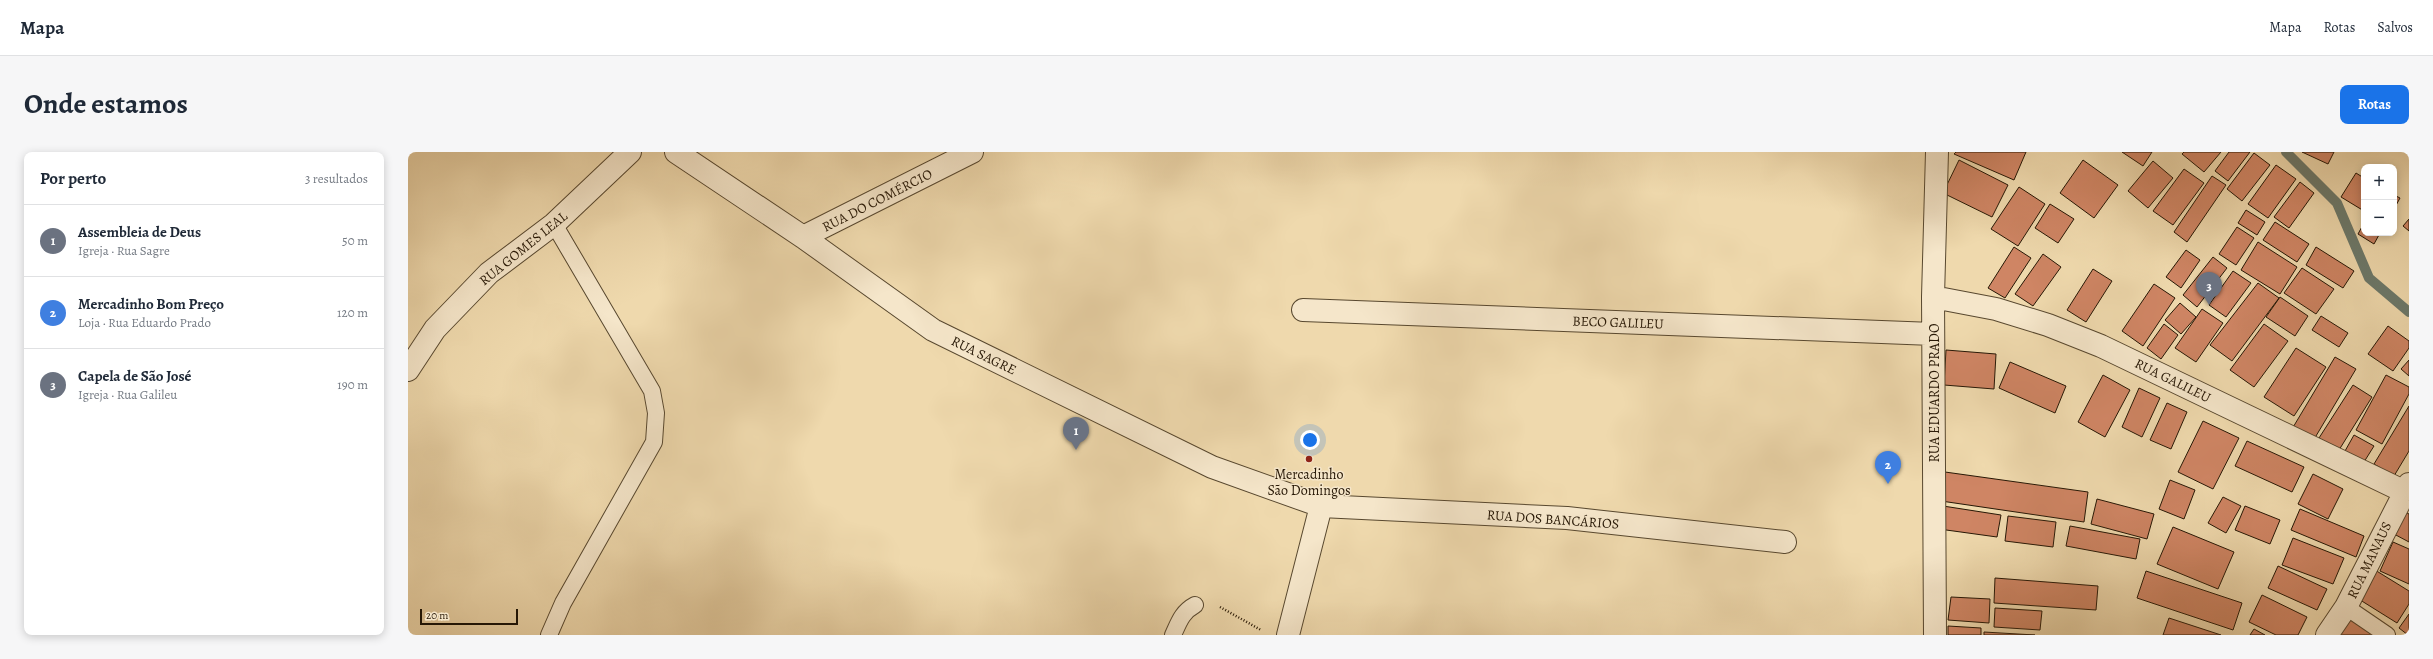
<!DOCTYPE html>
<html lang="pt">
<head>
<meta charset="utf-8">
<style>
  :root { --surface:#fff; --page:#f6f6f7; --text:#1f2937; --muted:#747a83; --line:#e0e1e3; --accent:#1a73e8 }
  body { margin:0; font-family:Alegreya,serif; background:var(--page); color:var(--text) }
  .controls { position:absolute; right:12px; top:12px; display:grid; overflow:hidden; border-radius:8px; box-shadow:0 2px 10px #0003 }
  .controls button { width:36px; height:36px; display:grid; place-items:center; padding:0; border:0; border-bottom:1px solid var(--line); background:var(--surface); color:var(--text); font:20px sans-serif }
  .scale { position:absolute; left:12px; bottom:10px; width:98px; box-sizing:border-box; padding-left:4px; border:2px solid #261705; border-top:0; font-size:11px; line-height:14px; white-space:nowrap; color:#261705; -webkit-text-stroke:3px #f5e6ca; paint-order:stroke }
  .you { position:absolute; left:902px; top:288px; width:14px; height:14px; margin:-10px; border:3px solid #fff; border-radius:50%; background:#1a73e8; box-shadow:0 0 0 6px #1a73e833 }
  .badge { display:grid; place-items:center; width:26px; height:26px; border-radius:50%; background:var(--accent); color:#fff; font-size:13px; font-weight:700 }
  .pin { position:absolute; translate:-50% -33px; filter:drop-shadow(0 1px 2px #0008) }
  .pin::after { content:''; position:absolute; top:21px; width:14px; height:12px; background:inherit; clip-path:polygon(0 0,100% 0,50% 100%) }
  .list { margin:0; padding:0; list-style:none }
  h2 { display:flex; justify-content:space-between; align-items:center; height:52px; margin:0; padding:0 16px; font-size:17px }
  h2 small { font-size:13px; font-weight:400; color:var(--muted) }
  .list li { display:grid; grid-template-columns:26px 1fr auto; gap:12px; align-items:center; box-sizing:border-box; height:72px; padding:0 16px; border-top:1px solid var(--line) }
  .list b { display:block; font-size:15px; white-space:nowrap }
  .list p { margin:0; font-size:13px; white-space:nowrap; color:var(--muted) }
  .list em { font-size:13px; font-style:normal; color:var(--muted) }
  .map { position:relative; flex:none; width:2001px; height:483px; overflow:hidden; border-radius:8px }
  header { display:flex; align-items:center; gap:24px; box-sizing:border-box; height:56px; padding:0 20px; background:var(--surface); border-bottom:1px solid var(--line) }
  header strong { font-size:19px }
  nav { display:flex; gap:22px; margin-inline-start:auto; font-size:14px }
  .intro { display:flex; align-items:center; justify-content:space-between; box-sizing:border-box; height:96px; padding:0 24px }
  h1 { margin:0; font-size:28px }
  .button { padding:10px 18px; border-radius:8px; background:var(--accent); color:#fff; font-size:14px; font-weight:700 }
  main { display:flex; gap:24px; padding:0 24px }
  aside { flex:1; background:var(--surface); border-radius:8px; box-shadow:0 2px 10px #0003 }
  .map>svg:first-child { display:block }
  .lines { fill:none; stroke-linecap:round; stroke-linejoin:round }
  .stream { stroke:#6c796b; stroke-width:10 }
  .building { fill:#cf8564; stroke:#261705 }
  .service-casing { stroke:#58482f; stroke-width:18 }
  .minor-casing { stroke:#58482f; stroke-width:24 }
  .path { stroke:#261705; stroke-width:2.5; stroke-dasharray:1 2; stroke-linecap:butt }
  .service { stroke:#f5e6ca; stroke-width:16 }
  .minor { stroke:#f5e6ca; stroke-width:22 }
  .poi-dot { fill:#8f2418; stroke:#f5e6ca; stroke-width:1.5 }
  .labels { text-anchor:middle; stroke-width:3; stroke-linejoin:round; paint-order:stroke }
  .street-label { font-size:14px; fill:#261705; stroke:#f5e6ca }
  .poi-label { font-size:14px; fill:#261705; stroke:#f5e6ca }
</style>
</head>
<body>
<header>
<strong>Mapa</strong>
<nav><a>Mapa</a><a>Rotas</a><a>Salvos</a></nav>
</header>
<div class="intro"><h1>Onde estamos</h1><a class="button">Rotas</a></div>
<main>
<aside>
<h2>Por perto<small>3 resultados</small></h2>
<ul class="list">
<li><span class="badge" style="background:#6b7280">1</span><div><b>Assembleia de Deus</b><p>Igreja · Rua Sagre</p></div><em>50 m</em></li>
<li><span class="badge" style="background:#3f7fe0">2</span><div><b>Mercadinho Bom Preço</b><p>Loja · Rua Eduardo Prado</p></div><em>120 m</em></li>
<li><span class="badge" style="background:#6b7280">3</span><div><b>Capela de São José</b><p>Igreja · Rua Galileu</p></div><em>190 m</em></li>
</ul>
</aside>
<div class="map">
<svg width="2001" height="483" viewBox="0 0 2001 483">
  <rect width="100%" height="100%" fill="#efd9ad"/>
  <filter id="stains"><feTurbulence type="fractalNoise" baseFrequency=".005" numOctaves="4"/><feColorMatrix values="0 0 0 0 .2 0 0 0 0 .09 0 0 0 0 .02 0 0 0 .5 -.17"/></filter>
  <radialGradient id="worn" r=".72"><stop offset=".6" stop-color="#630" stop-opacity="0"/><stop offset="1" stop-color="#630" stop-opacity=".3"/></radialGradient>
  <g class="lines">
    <path class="stream" d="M1878,0L1929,51L1961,126L2001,160"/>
  </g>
  <path class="building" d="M1548,0H1618L1606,28L1546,2Z
    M1714,0H1744L1735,14Z
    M1776,0H1813L1796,20L1774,2Z
    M1821,0H1842L1820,29L1807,19Z
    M1894,0H1926L1920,12Z
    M1846,1L1862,13L1834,49L1819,37Z
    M1551,8L1600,33L1584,65L1535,41Z
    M1675,8L1710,33L1686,66L1652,41Z
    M1745,9L1765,26L1740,56L1720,39Z
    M1868,13L1888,27L1860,66L1840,52Z
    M1776,17L1796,31L1765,73L1745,59Z
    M1948,21L1956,26V59L1933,45Z
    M1804,24L1818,33L1779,90L1766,80Z
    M1892,30L1906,41L1881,76L1866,65Z
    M1611,35L1637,52L1610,94L1583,77Z
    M1986,43L1992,46L1986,57Z
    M1642,52L1666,67L1650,91L1627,76Z
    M1838,58L1857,70L1849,83L1830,71Z
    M2001,67V79L1995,74Z
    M1867,70L1901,92L1889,110L1855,88Z
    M1956,71V81H1972L1966,92L1950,82Z
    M1829,75L1846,86L1828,113L1811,102Z
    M1850,90L1889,115L1872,142L1833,118Z
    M1606,95L1623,106L1597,146L1580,136Z
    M1908,95L1946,119L1935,136L1898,113Z
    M1778,98L1792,108L1773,136L1758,125Z
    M1635,102L1653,115L1625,154L1607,142Z
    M1805,105L1819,116L1789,155L1775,143Z
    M1894,116L1926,137L1908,162L1876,141Z
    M1685,117L1704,129L1678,170L1659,158Z
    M1825,119L1843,131L1818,165L1801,153Z
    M1850,131L1871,146L1824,209L1802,193Z
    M1746,132L1767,146L1735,194L1714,179Z
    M1872,145L1900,164L1887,184L1858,165Z
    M1772,151L1788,165L1773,182L1757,168Z
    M1794,157L1815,171L1788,210L1767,196Z
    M1913,164L1940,181L1931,195L1904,178Z
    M1756,172L1770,183L1753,207L1739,196Z
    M1856,172L1880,189L1846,235L1822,218Z
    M1980,174L2001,189V196L1985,219L1960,202Z
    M1888,196L1918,215L1886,264L1856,245Z
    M1538,198L1588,202L1586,237L1536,233Z
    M1927,205L1948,217L1905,289L1884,277Z
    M2001,208V224L1993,217Z
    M1602,210L1658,234L1647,261L1591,236Z
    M1695,223L1722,238L1697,285L1670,270Z
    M1978,223L2001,235V242L1974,292L1948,278Z
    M1945,233L1964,245L1931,298L1911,286Z
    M1731,236L1752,246L1734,285L1714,275Z
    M1759,251L1779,260L1763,297L1742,288Z
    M2001,254V299L1986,324L1966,312Z
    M1795,269L1831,286L1805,337L1770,320Z
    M1946,283L1966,294L1956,310L1937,299Z
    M1839,289L1896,315L1884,340L1827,314Z
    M1537,320L1680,340L1676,370L1533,349Z
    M1905,322L1935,337L1920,367L1890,352Z
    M1762,328L1787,338L1776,367L1751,357Z
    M1815,345L1833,354L1818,381L1800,371Z
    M1689,347L1746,362L1739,387L1683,372Z
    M1535,354L1593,363L1589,385L1531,377Z
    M1837,354L1872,368L1862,392L1827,378Z
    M1892,357L1956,384L1948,405L1883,378Z
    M1997,360L2001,362V390L1986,382Z
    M1600,364L1648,370L1645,395L1597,389Z
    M1662,374L1732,387L1728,407L1658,394Z
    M1765,375L1826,400L1810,437L1749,412Z
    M1885,386L1936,406L1925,432L1874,413Z
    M1985,390L2001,397V432L1972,419Z
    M1870,414L1919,437L1909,458L1860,436Z
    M1967,418L2001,439V452L1989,471L1949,446Z
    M1738,419L1834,451L1825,478L1729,446Z
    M1587,426L1690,434L1688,458L1586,451Z
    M1854,443L1899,465L1890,483H1868L1841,470Z
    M1543,445L1582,447L1581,471L1540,468Z
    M1587,456L1634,459L1632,478L1586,475Z
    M2001,462V483H2000L1991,476Z
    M1938,465L1971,483H1928Z
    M1761,466L1813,483H1755Z
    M1540,474L1573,476V483H1540Z
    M1846,477L1857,483H1842Z
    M1576,480L1627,483H1576Z"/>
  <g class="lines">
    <g class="service-casing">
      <path id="service" d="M1938,455L1979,483
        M141,483L155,451L246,290L248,261L244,239L146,72
        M765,483C771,470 774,460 787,453"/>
    </g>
    <g class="minor-casing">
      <path id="minor" d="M268,0L395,85L525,178L804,315L913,354L1159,366L1377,390
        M395,85L564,0
        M1525,145L1588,157L1640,173L1693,194L1995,339
        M895,158L1525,182
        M0,218L27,177L81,121L146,72L222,0
        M880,483L913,354
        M1527,483L1525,145L1529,0
        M1919,483L1938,455L2001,332"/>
    </g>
    <path class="path" d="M812,455L853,478"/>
    <use href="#service" class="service"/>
    <use href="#minor" class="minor"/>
  </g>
  <circle class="poi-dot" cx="901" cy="307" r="4"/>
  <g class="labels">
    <g class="street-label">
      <text transform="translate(469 48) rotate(-27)" y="5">RUA DO COMÉRCIO</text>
      <text transform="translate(115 96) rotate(-39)" y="5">RUA GOMES LEAL</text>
      <text transform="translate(1210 170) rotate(2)" y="5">BECO GALILEU</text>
      <text transform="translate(576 203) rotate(26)" y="5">RUA SAGRE</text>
      <text transform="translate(1765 228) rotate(26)" y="5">RUA GALILEU</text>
      <text transform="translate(1526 241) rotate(-90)" y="5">RUA EDUARDO PRADO</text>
      <text transform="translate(1145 367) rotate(4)" y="5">RUA DOS BANCÁRIOS</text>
      <text transform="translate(1961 408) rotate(-64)" y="5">RUA MANAUS</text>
    </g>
    <g class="poi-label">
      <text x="901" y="327">Mercadinho<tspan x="901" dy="16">São Domingos</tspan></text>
    </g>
  </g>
  <rect width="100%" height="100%" filter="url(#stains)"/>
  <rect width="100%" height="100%" fill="url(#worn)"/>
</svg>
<div class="controls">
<button>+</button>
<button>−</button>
</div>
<div class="scale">20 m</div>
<div class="you"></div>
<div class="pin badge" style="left:668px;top:298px;background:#6b7280">1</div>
<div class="pin badge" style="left:1480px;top:332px;background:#3f7fe0">2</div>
<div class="pin badge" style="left:1801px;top:153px;background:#6b7280">3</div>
</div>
</main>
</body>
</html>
